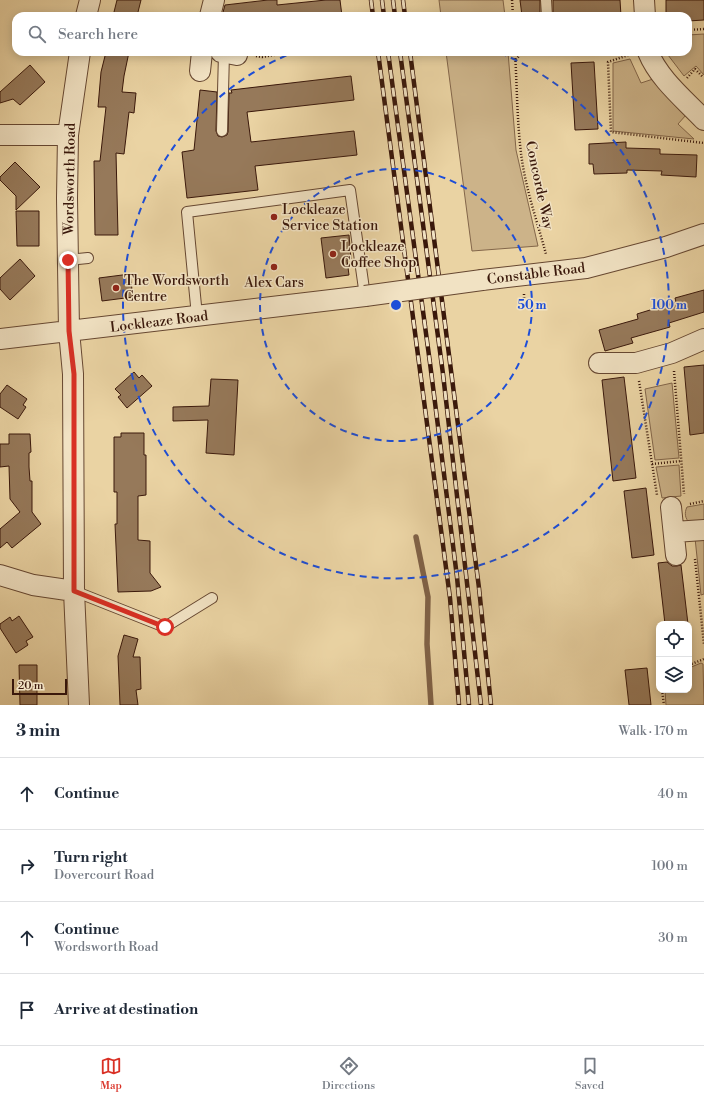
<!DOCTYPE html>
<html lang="en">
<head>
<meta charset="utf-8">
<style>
  :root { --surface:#fff; --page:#f6f6f7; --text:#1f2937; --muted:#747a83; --line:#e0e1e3; --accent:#d93025 }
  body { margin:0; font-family:"Libre Bodoni",serif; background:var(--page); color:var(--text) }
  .controls { position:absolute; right:12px; bottom:12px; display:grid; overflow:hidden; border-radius:8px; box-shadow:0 2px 10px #0003 }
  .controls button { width:36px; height:36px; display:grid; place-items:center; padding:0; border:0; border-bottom:1px solid var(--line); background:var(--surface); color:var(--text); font:20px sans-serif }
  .scale { position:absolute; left:12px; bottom:10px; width:55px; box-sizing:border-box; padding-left:4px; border:2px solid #3a180b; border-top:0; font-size:11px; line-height:14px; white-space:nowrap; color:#3a180b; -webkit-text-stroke:3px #f1e2c3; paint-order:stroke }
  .stop { position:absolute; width:12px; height:12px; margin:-9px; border:3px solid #d93025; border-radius:50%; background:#fff }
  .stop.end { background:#d93025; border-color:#fff; box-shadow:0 1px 4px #0008 }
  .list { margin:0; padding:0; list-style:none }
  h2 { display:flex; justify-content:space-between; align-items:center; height:52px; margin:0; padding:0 16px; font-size:17px }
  h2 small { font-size:13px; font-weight:400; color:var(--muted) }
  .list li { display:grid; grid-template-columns:26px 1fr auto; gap:12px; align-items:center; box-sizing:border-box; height:72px; padding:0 16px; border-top:1px solid var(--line) }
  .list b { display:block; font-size:15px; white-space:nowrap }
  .list p { margin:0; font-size:13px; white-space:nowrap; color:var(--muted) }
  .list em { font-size:13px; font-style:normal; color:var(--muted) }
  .icon { flex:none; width:22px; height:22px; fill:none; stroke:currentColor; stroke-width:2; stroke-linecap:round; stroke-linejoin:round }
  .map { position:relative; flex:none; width:704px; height:705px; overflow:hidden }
  .search { position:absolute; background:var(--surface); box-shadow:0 2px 10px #0003; left:12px; right:12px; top:12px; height:44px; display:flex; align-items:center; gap:10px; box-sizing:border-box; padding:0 14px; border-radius:12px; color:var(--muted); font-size:15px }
  .sheet { height:340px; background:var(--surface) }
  nav { display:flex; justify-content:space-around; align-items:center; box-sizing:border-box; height:56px; border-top:1px solid var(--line); background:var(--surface); font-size:11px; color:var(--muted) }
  nav a { display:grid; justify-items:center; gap:2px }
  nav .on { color:var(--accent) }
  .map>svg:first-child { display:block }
  .green { fill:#ccb389; stroke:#83664a }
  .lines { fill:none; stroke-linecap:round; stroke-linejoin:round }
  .stream { stroke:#806247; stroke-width:5.5 }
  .building { fill:#96795a; stroke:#3a180b }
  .service-casing { stroke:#664731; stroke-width:12 }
  .minor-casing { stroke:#664731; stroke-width:22 }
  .path { stroke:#3a180b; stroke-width:2.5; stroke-dasharray:1 2; stroke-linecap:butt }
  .service { stroke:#f1e2c3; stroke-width:10 }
  .minor { stroke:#f1e2c3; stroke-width:20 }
  .rail-casing { stroke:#3a180b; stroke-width:4.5 }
  .rail { stroke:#f1e2c3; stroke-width:3; stroke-dasharray:9; stroke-linecap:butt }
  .minor-bridge-casing { stroke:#664731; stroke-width:22; stroke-linecap:butt }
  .minor-bridge { stroke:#f1e2c3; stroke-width:20 }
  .route { stroke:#d93025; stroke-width:5 }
  .ring { fill:none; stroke:#1d4ed8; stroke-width:2; stroke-dasharray:7 5 }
  .poi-dot { fill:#8f2418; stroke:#f1e2c3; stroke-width:1.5 }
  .labels { text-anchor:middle; stroke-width:3; stroke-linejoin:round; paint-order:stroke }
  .street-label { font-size:14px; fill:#3a180b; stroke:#f1e2c3 }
  .poi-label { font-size:14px; fill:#3a180b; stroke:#f1e2c3; text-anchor:start }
  .centre { fill:#1d4ed8; stroke:#f1e2c3; stroke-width:2 }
  .ring-label { font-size:12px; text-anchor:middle; font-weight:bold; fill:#1d4ed8; stroke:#f1e2c3; stroke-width:3; stroke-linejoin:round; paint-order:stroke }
</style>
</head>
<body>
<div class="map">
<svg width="704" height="705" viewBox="0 0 704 705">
  <rect width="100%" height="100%" fill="#ead3a3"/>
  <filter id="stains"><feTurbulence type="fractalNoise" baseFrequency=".005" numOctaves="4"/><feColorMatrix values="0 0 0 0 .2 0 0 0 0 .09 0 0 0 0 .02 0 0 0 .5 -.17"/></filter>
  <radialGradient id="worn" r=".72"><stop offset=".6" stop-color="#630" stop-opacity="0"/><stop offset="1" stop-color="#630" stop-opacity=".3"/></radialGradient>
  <path class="green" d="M439,0H503L505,16H441Z
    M704,34V75L696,66L684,76L668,55V52H688V35Z
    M446,52H508L516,150L538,246L472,251Z
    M630,59L641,83L656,78L671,101L686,115L678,124L694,139L613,131V63Z
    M672,383L679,458L655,460L645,389Z
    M679,465L681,496L662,498L656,467Z
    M704,504V523H690C685,519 684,513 687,507Z
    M704,536V594L701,595L695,538Z
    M701,663L703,664L704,705H666L665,690H689V668Z"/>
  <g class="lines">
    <path class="stream" d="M416,537L428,597L427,644L431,705"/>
  </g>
  <path class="building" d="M117,0H141L137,16H113Z
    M268,0H277V5L326,0H340L342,16H222L225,5Z
    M520,0H540V16H522Z
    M553,0H620L621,16H553Z
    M666,0H704V20L688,21V16H666Z
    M106,52H129L124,76L122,92L136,93L134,113L129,112L124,154L116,153L118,235H95L94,161H100L106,107H98L101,72Z
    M594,62L598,129L575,130L571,63Z
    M30,65L45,82L20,105L13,99L0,103V92Z
    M351,76L354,100L247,112L251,142L354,131L357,155L255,166L258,190L187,198L182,152L194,150L200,90L217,92L216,131L218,136L222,137L227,135L228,132L229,93H232L231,90Z
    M626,142V148L660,149V154L697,155L696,177L661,175L662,171L627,170V173L594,174L593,164H589V144Z
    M15,162L40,187L16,210V196L0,180V177Z
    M16,211H39V246H17Z
    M349,235L351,259L347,260L349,275L326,278L321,238Z
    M20,259L35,276L10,300L0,289V278Z
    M130,274L133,297L102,301L99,278Z
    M704,290V312L669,323L670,327L631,338L633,343L605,351L599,330L638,319L637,314L676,302L675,298Z
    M704,365V433L690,435L684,367Z
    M134,372L139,378L142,375L152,386L127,408L118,397L121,395L115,389Z
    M624,377L636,478L613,481L602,380Z
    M211,379L238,380L234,455L206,453L208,420L173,421V407L209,406Z
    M7,385L27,399L23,405L26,407L18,419L0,407V394Z
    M121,433H144V455H146V495L138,496V540L150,541V573L161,587L151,591L118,592L115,524H117V492H114V437H121Z
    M9,434H30L31,452L29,453V467L30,481H32V512L41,524L12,548L7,542L0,548V529L20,512L10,499L9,466L0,467V444H9Z
    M646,488L654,555L632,558L624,491Z
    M667,562L672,566H677L681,565L688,624H665L658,563Z
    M19,616L33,637L26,641L28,645L16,653L0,628V624L10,617L12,621Z
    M124,635L138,639L133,657H140L141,689L136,690L138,705H120L118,656Z
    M19,665H37V705H20Z
    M647,668L651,705H629L625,670Z"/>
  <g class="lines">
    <g class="service-casing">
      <path id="service" d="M546,0L547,16
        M222,131L224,53
        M68,260L88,258
        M197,316L187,212L350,190L365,296
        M74,591L165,627L212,598"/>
    </g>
    <g class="minor-casing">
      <path id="minor" d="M644,0L645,16
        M86,16L90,0
        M210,16L214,0
        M221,52L237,55
        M648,52C659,79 684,99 704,120
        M200,71L202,52
        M0,135H68
        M482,280L586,268L666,247L704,234
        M0,339L365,296
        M599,363H636L672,353L704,339
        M671,507L676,555
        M674,532L704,530
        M0,575L33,585L74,591
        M79,705L74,591L73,374L69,331L67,198L68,135L80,52"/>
    </g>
    <path class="path" d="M512,0L513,16
      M688,30L704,29
      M515,52C517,86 517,120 521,153C525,187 537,221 546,254
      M631,54L608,62L611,132L704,143
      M256,56L262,57L291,52
      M516,60L522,52
      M687,78L695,69L703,77
      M524,294V302
      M674,371L684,494
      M639,381L657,495
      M652,464L681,461
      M690,504L704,501
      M695,559L704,644
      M689,665L704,659
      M662,690L664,705"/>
    <use href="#service" class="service"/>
    <use href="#minor" class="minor"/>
    <g class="rail-casing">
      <path id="rail" d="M371,0L373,16
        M382,0L384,16
        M393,0L395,16
        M403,0L405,16
        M378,52L450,598L459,705
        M388,52L430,363L457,577L469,705
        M400,52L443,374L481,705
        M410,52L479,588L491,705"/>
    </g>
    <use href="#rail" class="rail"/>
    <g class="minor-bridge-casing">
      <path id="minor-bridge" d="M365,296L482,280"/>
    </g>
    <use href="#minor-bridge" class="minor-bridge"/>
  </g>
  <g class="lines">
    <path class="route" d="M68,260L69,331L74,374V591L165,627"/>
  </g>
  <g class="ring">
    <circle cx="396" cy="305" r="136"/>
    <path d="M500 53A273 273 0 1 1 292 53"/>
  </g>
  <g class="poi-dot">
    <circle cx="274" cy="217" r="4"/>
    <circle cx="333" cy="254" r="4"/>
    <circle cx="274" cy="267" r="4"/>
    <circle cx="116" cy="288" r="4"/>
  </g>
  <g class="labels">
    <g class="street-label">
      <text transform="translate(69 179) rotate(-89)" y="5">Wordsworth Road</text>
      <text transform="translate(540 185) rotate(78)" y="5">Concorde Way</text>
      <text transform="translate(536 273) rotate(-7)" y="5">Constable Road</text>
      <text transform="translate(159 321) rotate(-7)" y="5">Lockleaze Road</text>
    </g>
    <g class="poi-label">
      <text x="282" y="214">Lockleaze<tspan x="282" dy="16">Service Station</tspan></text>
      <text x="341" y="251">Lockleaze<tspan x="341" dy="16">Coffee Shop</tspan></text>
      <text x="124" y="285">The Wordsworth<tspan x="124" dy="16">Centre</tspan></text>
      <text x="274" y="287" text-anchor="middle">Alex Cars</text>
    </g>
  </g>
  <circle cx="396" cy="305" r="6" class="centre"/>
  <g class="ring-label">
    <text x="532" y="309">50 m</text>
    <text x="669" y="309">100 m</text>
  </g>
  <rect width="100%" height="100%" filter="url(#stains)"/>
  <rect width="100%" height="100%" fill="url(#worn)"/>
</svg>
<div class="controls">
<button><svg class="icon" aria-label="locate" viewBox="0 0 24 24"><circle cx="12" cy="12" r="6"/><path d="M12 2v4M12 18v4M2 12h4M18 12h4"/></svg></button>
<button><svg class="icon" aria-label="layers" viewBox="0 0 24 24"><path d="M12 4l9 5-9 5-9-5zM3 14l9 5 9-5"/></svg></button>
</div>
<div class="scale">20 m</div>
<div class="stop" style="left:165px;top:627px"></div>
<div class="stop end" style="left:68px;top:260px"></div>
<div class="search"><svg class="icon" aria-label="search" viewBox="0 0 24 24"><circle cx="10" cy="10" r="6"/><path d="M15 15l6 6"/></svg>Search here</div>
</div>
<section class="sheet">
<h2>3 min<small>Walk · 170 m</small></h2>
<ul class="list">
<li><svg class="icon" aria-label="ahead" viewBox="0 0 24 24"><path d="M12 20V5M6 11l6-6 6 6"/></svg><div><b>Continue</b></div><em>40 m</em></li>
<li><svg class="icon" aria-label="right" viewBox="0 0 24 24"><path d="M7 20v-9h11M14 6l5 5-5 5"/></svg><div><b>Turn right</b><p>Dovercourt Road</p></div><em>100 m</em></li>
<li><svg class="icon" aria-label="ahead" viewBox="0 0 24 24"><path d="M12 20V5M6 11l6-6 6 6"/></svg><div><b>Continue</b><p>Wordsworth Road</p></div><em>30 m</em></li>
<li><svg class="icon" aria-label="arrive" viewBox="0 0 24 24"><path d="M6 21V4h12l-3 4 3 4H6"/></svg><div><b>Arrive at destination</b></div></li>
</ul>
</section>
<nav>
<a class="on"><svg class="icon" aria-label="map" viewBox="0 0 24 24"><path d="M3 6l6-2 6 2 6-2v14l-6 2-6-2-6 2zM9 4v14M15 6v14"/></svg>Map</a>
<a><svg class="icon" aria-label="directions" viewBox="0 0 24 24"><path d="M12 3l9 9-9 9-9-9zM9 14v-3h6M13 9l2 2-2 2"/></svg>Directions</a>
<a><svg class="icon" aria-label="saved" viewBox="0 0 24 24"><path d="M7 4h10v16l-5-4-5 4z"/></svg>Saved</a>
</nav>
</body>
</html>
